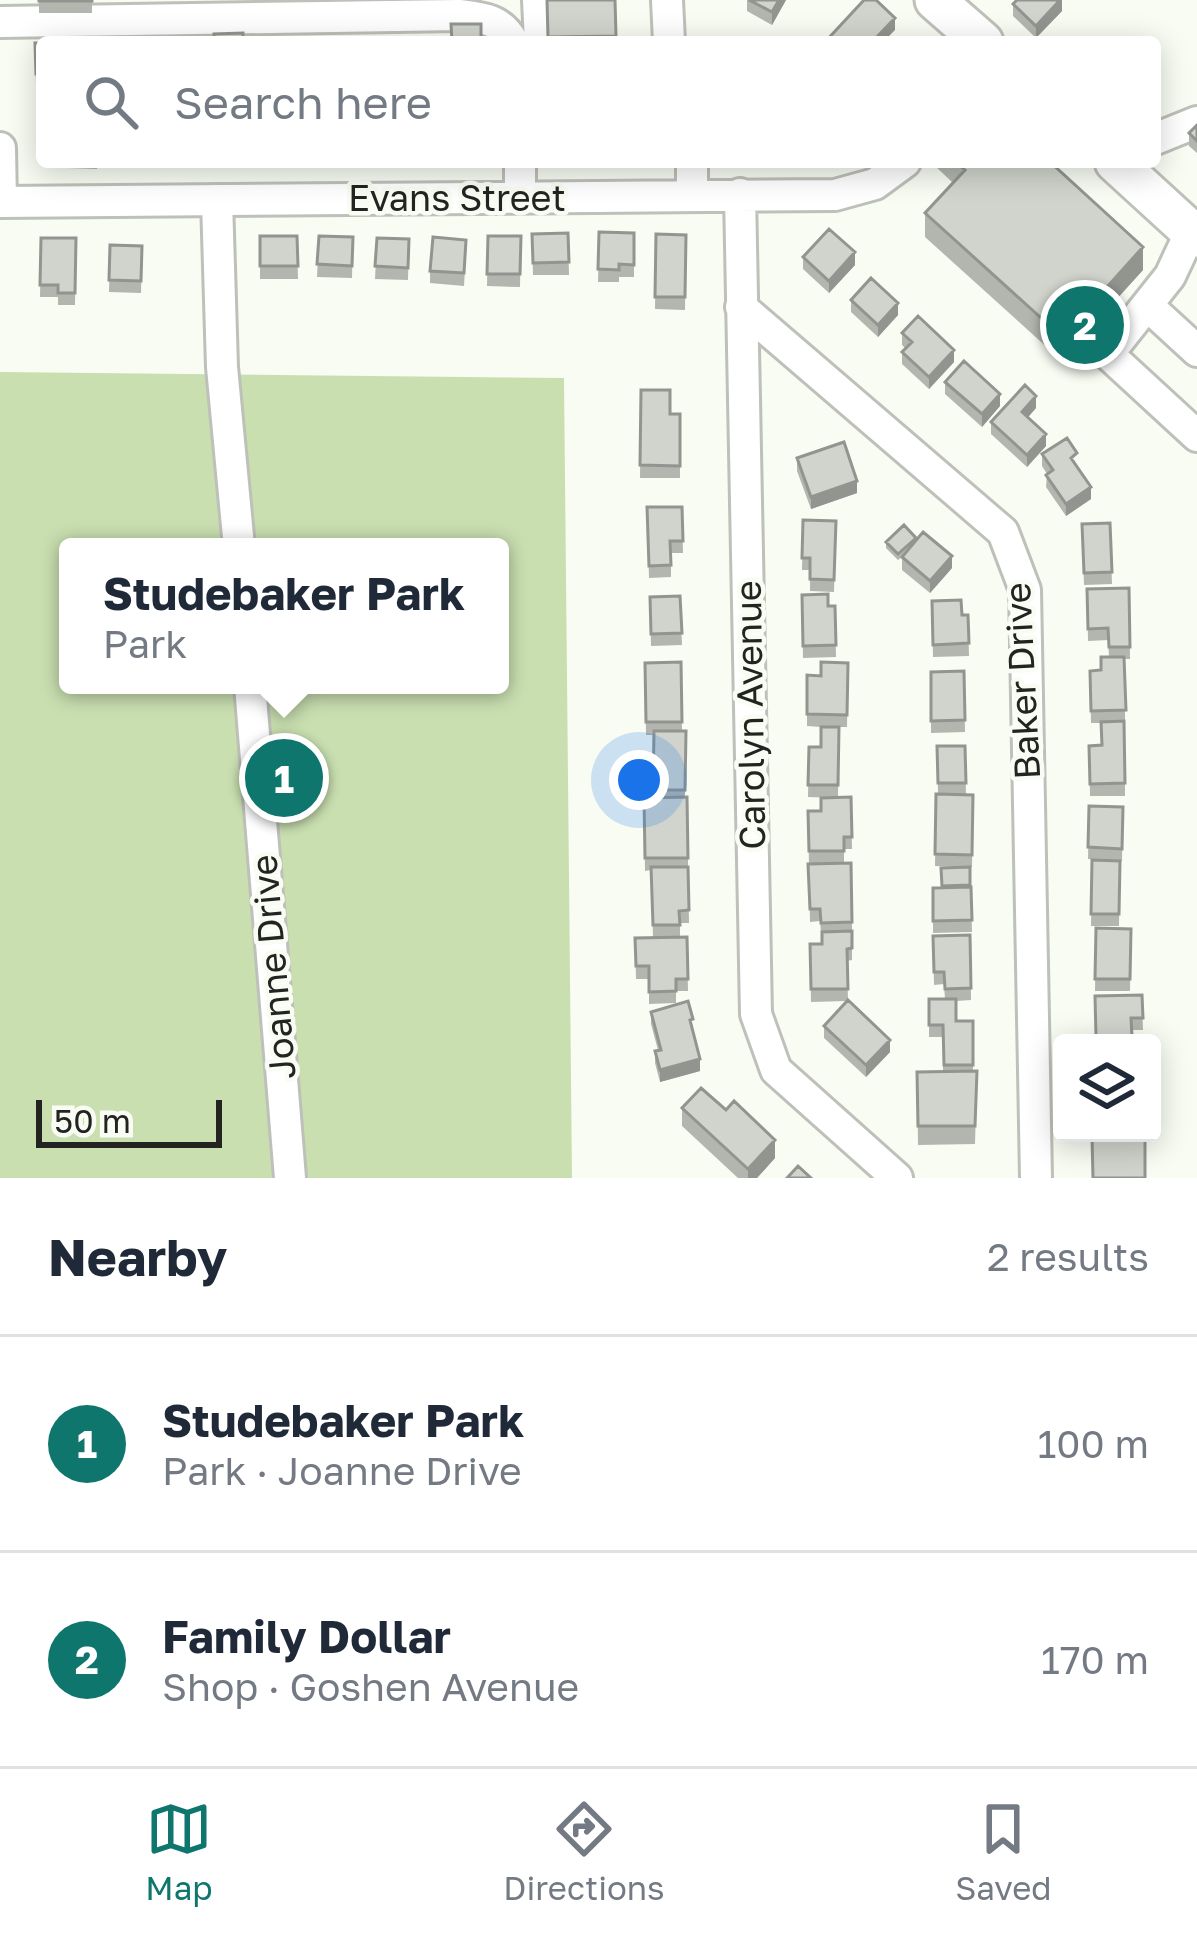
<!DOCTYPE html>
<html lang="en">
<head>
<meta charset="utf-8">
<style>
  :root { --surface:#fff; --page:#f2f2f3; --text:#1f2937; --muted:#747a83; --line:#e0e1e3; --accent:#0f766e }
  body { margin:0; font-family:"Golos Text",sans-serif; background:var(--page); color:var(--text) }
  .controls { position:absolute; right:36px; bottom:36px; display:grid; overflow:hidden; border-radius:12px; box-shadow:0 6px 30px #0003 }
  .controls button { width:108px; height:108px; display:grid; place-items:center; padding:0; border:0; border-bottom:3px solid var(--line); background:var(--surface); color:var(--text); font:60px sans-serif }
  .scale { position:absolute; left:36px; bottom:30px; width:186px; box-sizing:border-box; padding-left:12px; border:6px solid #232421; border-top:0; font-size:33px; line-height:42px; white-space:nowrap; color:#232421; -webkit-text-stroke:9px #f8fcf3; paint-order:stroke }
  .you { position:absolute; left:639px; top:780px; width:42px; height:42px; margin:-30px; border:9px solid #fff; border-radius:50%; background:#1a73e8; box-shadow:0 0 0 18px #1a73e833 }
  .badge { display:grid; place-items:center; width:78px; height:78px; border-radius:50%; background:var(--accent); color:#fff; font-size:39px; font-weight:700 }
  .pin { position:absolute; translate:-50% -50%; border:6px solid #fff; box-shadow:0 3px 12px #0006 }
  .popup { position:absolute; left:59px; top:538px; width:450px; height:156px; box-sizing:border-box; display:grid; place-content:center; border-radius:12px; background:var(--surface); filter:drop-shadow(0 3px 9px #0005); font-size:39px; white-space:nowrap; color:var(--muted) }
  .popup b { font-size:45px; color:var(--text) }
  .popup::after { content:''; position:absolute; left:50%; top:100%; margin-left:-24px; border:24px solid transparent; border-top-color:var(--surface) }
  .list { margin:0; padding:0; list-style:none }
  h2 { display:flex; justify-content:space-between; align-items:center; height:156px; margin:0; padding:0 48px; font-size:51px }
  h2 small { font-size:39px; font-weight:400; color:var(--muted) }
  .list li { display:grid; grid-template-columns:78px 1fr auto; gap:36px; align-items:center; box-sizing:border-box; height:216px; padding:0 48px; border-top:3px solid var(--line) }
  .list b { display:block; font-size:45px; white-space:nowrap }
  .list p { margin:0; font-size:39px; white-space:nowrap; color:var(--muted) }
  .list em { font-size:39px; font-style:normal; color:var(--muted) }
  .icon { flex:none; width:66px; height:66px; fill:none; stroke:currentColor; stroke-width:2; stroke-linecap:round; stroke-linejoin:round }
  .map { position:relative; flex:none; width:1197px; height:1178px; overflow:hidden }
  .search { position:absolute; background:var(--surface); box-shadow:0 6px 30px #0003; left:36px; right:36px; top:36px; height:132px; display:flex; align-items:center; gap:30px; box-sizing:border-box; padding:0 42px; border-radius:12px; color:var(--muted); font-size:45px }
  .sheet { height:588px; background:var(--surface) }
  nav { display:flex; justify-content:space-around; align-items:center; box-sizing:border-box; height:168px; border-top:3px solid var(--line); background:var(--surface); font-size:33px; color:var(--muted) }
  nav a { display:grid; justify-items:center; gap:6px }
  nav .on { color:var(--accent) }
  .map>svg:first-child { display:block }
  .green { fill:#c9dfb0; fill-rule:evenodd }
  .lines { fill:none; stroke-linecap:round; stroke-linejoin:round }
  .minor-casing { stroke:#bdc1b9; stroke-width:36 }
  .major-casing { stroke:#bdc1b9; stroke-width:45 }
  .minor { stroke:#fff; stroke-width:30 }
  .major { stroke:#fff; stroke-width:39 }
  .wall { fill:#b3b6af }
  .shaded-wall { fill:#92948f }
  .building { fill:#d0d4cc; stroke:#92948f; stroke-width:3 }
  .labels { text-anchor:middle; stroke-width:9; stroke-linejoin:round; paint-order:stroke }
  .street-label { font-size:36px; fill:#232421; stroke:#f8fcf3 }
</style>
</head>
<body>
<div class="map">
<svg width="1197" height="1178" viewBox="0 0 1197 1178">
  <rect width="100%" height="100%" fill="#f8fcf3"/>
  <path class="green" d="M0,372L564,378L572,1178H0ZM68,547H500V685H68Z"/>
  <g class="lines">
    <g class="minor-casing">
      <path id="minor" d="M538,0L540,42
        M667,0L669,42
        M0,22L459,15C483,18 501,19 513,42
        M1155,139L1197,122
        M0,148L1,202
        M520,162V197
        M740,194L756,1014L776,1070L897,1178
        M692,195V162
        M217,200L222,367L239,547
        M0,202L835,195L875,184L905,162
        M1197,225L1191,231L1170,276L1108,354L1197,436
        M1147,305L1197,351
        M741,307L1003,532L1025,590L1036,1178
        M250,685L290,1178"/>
    </g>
    <g class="major-casing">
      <path id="major" d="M935,0L983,42
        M1115,162L1197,237"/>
    </g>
    <use href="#minor" class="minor"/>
    <use href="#major" class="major"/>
  </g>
  <path class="wall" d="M39,0H92V13H39Z
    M547,0H615L616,42H547Z
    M747,0H786L772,25L747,11Z
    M1062,0V11L1036,38L1013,16V4Z
    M35,43H42V86H36Z
    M1197,125V153L1189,146V133Z
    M67,162H98L97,169L67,168Z
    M293,162H322V167L293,166Z
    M934,162H1050L1143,270L1114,302V318L1078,358L1070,350L1061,360L925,237V213L953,183L934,165Z
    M599,232L634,233V277H619V282H598Z
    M568,233L569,275H533L532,234Z
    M656,234L686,235L685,310L655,309Z
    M260,236H297L298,279H260Z
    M319,236L353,237L352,278L317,277Z
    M488,236H521L520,287L487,286Z
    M41,238H76L75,305H58V297H40Z
    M377,238L409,239L408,280L375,279Z
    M110,245L142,246L141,293L109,292Z
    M466,252L464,286L430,283V271Z
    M803,257L855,265L829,293L803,269Z
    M851,300L898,315L878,337L851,312Z
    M902,333L954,362L929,389L902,364V352L906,349L902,345Z
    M945,382L1000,406L982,427L945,394Z
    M641,390L670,414H680V478H640Z
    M1036,408L1028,417L1046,446L1027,467L991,434V422Z
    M1042,454L1077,465L1091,499L1066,516L1046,487L1047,474L1042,466Z
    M797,458L857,493L811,509L797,471Z
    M647,507H682L683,553H671V577L649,578Z
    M803,520L836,521L834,592L810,591V570H802Z
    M1110,523L1112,584L1084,585L1082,524Z
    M916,538L952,568L930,593L902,570V557L898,560L886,548V542Z
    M1129,588L1130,659H1125V796H1090L1089,746L1101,745V723H1091L1090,671L1101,670L1109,657L1108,640L1088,641L1087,589Z
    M802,595L828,606H835L836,657L803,658Z
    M680,596L682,645L651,646L650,597Z
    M932,601L962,615H968L969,656L933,657Z
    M681,662L682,731H686L685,797H687L689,923H680V937H687L688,991H676V1003L649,1004V979H636L635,938L653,937L651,870L645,871L644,798H653V735H646L645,663Z
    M848,663L847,727H839L838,798L851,797L852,849H844V863L852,922V960L847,961L848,1000L890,1052L866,1077L824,1038V1026L847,1001L811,1002L810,944H822L820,921L810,922L808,811H821L836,798L808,797L809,747H821V727L807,726V675L821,676Z
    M964,671L965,732L931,733V672Z
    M937,746H965L966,794L973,795L972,867H970L972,932L933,933V888L942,887L963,867L935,866L936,794H938Z
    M1089,806L1123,807L1122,861L1088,859Z
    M1092,860L1120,861L1119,926H1091Z
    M1096,928L1131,929L1130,991H1095Z
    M970,935L971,1000L956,1001V1021H973V1071H977L975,1144L918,1145L917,1072H943V1037H929V999H945L944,984L934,985L933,936Z
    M1142,995L1143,1030H1132V1043H1096L1095,996Z
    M651,1012L693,1031L700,1071L660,1082L655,1063V1051L658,1050L651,1024Z
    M682,1108L726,1110L775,1158L757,1178H738L682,1126Z"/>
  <path class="shaded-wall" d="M779,0H786L772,25V12Z
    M1060,0H1062V11L1036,38V26Z
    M895,18V30L883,42H872Z
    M1143,247V270L1114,302V318L1078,358V334L1106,288Z
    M855,252V265L829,293V281Z
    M898,303V315L878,337V325Z
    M1070,327V350L1061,360V336Z
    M954,350V362L929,389V377Z
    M1000,394V406L982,427V414Z
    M1036,396V408L1022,424V412Z
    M1046,434V446L1027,467V455Z
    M857,481V493L811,509V497Z
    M1091,487V499L1066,516V504Z
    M952,556V568L930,593V581Z
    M890,1040V1052L866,1077V1065Z
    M700,1059V1071L660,1082V1070Z
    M775,1140V1158L757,1178H748V1169Z"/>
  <path class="building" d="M39,0H92V1H39Z
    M547,0H615L616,36L548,37Z
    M749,0H779L772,12Z
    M864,0H876L895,18L872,42H825Z
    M1017,0H1060L1036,26L1013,4Z
    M451,24H481V42H452Z
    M243,33V42H214V34Z
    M35,43H42V74H36Z
    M1197,125V141L1189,133Z
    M956,162H1050L1143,247L1106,288L1114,295L1078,334L1070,327L1061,336L925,213L965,170Z
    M829,229L855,252L829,281L803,257Z
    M599,232L634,233V265L619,264V270L598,269Z
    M568,233L569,262L533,263L532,234Z
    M656,234L686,235L685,297H655Z
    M260,236H297L298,266H260Z
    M319,236L353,237L352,266L317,264Z
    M488,236H521L520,274H487Z
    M433,237L466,240L464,273L430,271Z
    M41,238H76L75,293H58V285H40Z
    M377,238L409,239L408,268L375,266Z
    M110,245L142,246L141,281L109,280Z
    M871,278L898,303L878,325L851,300Z
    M918,316L954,350L929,377L902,352L912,342L902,333Z
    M964,361L1000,394L982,414L945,382Z
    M1025,385L1036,396L1022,412L1046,434L1027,455L991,422Z
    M641,390H670V414H680V466L640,465Z
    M1067,438L1077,453L1071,458L1091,487L1066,504L1046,475L1053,470L1042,454Z
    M844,442L857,481L811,497L797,458Z
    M647,507H682L683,541H670L671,565L649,566Z
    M803,520L836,521L834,580L810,579V558H802Z
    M1110,523L1112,572L1084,573L1082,524Z
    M904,525L916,538L898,554L886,542Z
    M923,532L952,556L930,581L902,557Z
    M1129,588L1130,647H1109L1108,628L1088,629L1087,589Z
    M828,594V606H835L836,645L803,646L802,595Z
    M680,596L682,633L651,634L650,597Z
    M961,600L962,615H968L969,643L933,645L932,601Z
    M1101,657H1124L1126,710L1091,711L1090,671L1101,670Z
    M681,662L682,722H646L645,663Z
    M821,662L848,663L847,715L807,714V675L821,676Z
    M964,671L965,720L931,721V672Z
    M1124,721L1125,783L1090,784L1089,746L1102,745L1101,722Z
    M821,727H839L838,785H808L809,747H821Z
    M654,731H686L685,790H653Z
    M937,746H965L966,783H938Z
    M936,794L973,795L972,855L935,854Z
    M687,797L688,858H645L644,798Z
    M851,797L852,837H844V851H809L808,811H821V798Z
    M1089,806L1123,807L1122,849L1088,847Z
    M1092,860L1120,861L1119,914H1091Z
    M851,863L852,922L821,923L820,909H810L808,864Z
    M651,867H688L689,910L679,911L680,925H653Z
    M970,867V885L942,886L941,868Z
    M971,887L972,920L933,921V888Z
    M1096,928L1131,929L1130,979H1095Z
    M852,931V948L847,949L848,989H811L810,944H822V932Z
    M970,935L971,988L945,989L944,972H934L933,936Z
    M687,937L688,979H676V991L649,992V966H636L635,938Z
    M1142,995L1143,1018H1131L1132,1036L1096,1037L1095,996Z
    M929,999H956V1021H973V1065H944L943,1025H929Z
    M848,1000L890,1040L866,1065L824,1026Z
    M688,1001L693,1019L690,1020L700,1059L660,1070L655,1051L661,1050L651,1012Z
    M977,1071L975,1126H918L917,1072Z
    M701,1088L726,1110L734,1101L775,1140L748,1169L682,1108Z
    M1108,1133H1145V1178H1093L1092,1137H1108Z
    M798,1166L811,1178H787Z"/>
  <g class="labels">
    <g class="street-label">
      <text x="457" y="211">Evans Street</text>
      <text transform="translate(1022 681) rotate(-93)" y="13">Baker Drive</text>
      <text transform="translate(750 715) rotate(-91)" y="13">Carolyn Avenue</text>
      <text transform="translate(273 967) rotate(-95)" y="13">Joanne Drive</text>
    </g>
  </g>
</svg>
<div class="controls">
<button><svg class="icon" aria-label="layers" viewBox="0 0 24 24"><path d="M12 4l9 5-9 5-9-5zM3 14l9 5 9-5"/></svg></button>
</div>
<div class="scale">50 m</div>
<div class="you"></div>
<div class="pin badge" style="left:284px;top:778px">1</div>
<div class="popup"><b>Studebaker Park</b>Park</div>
<div class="pin badge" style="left:1085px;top:325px">2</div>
<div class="search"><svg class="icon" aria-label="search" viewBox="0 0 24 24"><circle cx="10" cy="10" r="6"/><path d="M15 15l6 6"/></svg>Search here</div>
</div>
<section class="sheet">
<h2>Nearby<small>2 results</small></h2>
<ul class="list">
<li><span class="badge">1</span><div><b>Studebaker Park</b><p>Park · Joanne Drive</p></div><em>100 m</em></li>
<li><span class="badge">2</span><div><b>Family Dollar</b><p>Shop · Goshen Avenue</p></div><em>170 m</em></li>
</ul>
</section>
<nav>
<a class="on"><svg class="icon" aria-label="map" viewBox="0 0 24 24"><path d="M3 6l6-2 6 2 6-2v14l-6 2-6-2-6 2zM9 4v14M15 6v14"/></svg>Map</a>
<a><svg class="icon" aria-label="directions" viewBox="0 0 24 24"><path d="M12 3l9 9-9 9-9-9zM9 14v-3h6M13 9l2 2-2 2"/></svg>Directions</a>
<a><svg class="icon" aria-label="saved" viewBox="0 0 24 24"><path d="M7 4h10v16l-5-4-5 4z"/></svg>Saved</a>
</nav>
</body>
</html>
